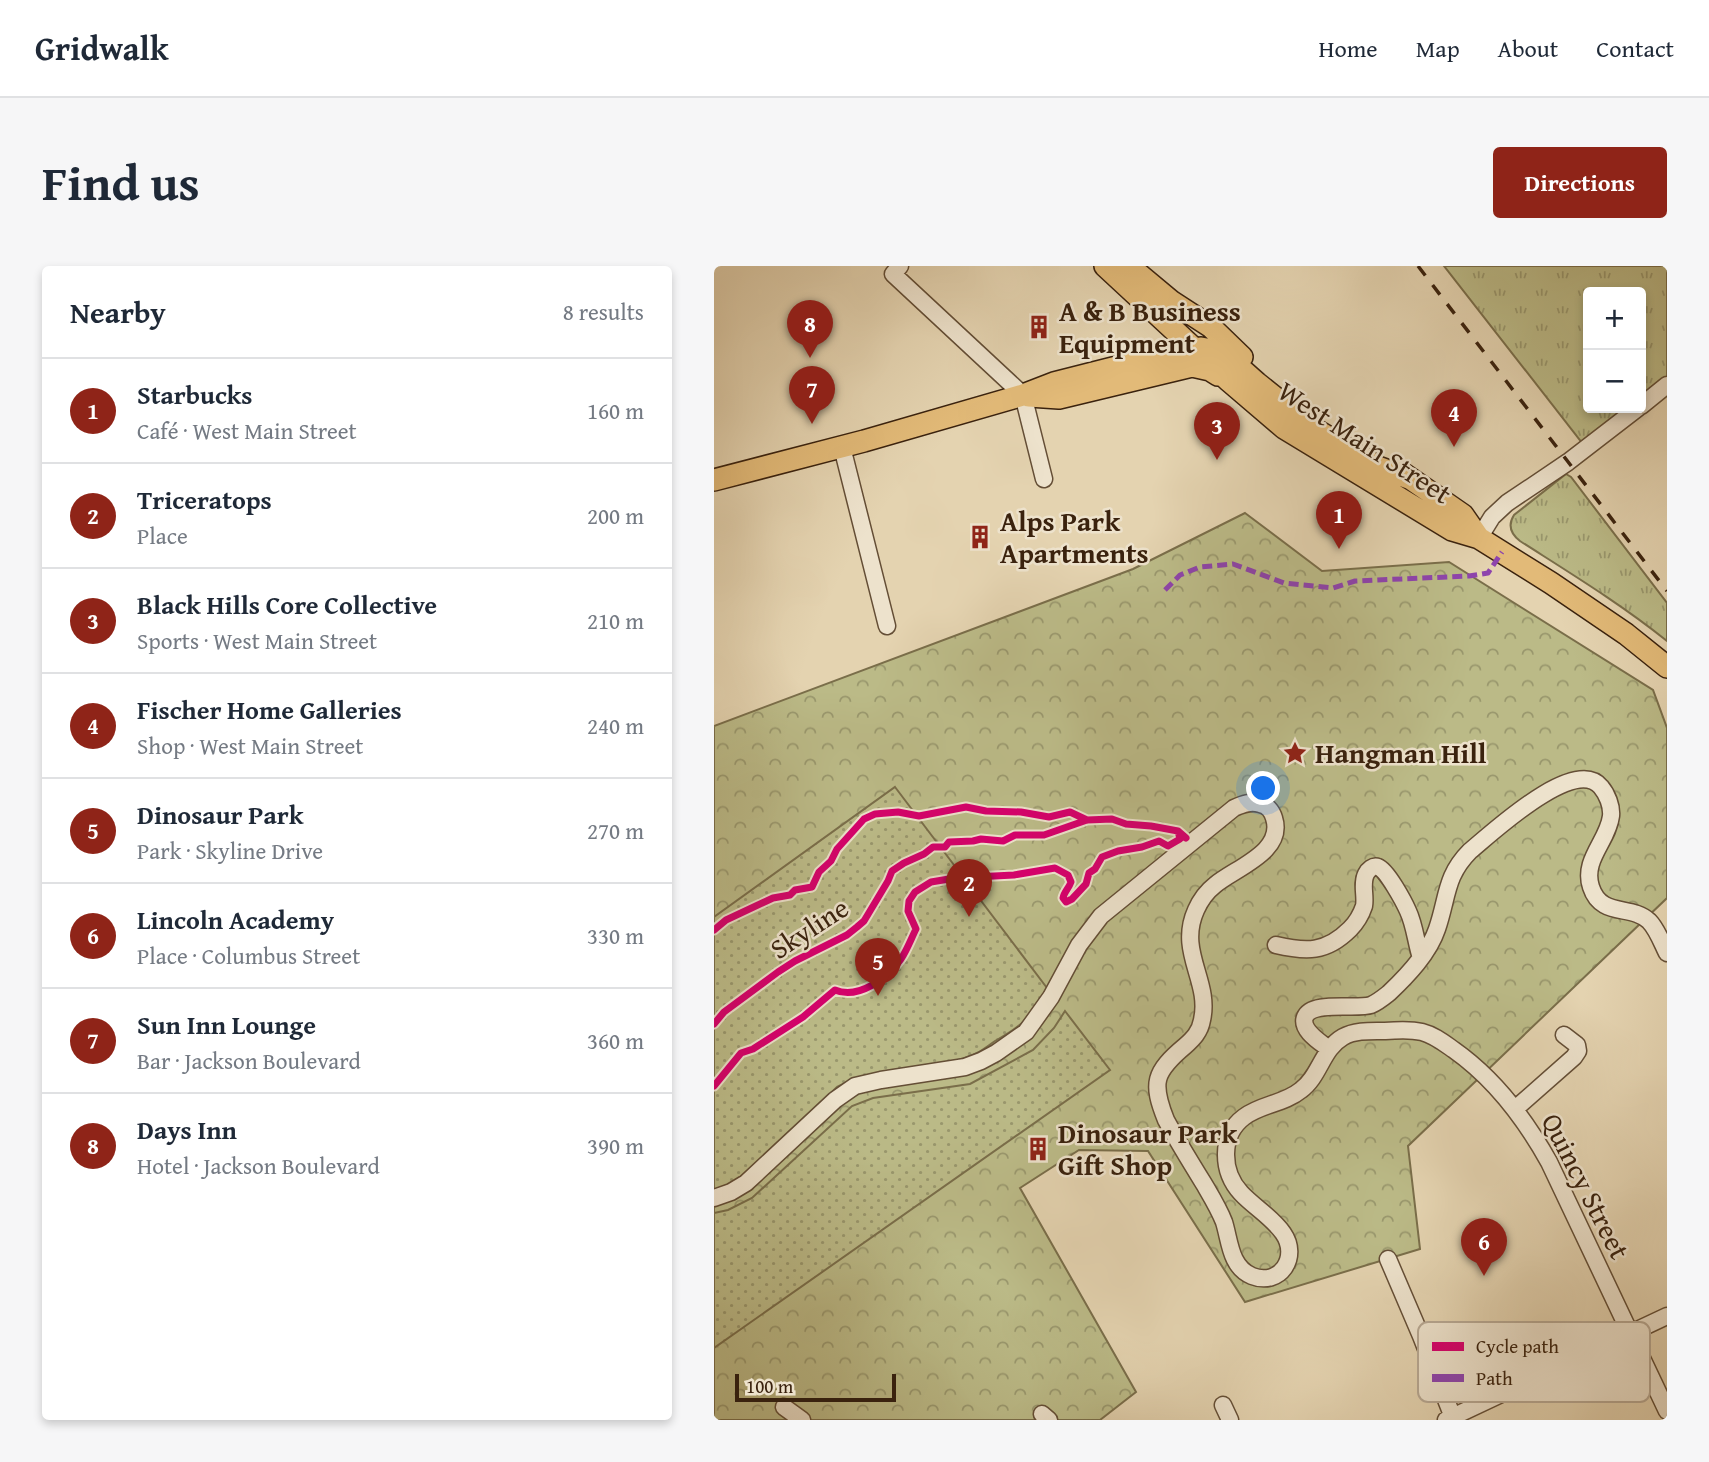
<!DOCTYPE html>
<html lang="en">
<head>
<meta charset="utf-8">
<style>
  :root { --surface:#fff; --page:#f6f6f7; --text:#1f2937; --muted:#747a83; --line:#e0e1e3; --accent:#8f2418 }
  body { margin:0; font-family:"Gentium Book Plus",serif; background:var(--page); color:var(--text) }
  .controls { position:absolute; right:21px; top:21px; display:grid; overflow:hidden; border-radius:7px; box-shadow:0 4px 10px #0003 }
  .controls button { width:63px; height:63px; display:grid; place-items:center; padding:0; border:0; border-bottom:2px solid var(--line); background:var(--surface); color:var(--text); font:35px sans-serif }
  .scale { position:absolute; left:21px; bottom:18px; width:161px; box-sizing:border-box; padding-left:7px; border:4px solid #3a220e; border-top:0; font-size:19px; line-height:24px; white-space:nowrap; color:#3a220e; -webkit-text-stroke:5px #ede2cc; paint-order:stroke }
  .you { position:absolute; left:550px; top:523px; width:24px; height:24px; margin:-18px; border:5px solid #fff; border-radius:50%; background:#1a73e8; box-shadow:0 0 0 10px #1a73e833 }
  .badge { display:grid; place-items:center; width:46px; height:46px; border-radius:50%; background:var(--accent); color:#fff; font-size:23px; font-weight:700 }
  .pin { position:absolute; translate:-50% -58px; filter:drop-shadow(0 2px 4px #0008) }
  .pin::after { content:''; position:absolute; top:37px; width:24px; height:21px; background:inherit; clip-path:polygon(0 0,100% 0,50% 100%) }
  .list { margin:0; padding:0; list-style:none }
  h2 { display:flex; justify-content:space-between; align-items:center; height:91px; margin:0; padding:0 28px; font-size:30px }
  h2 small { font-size:23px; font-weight:400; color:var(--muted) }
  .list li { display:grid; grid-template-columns:46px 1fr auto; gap:21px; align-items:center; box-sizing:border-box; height:105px; padding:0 28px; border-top:2px solid var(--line) }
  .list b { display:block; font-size:26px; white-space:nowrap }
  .list p { margin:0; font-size:23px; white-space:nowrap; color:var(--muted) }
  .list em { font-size:23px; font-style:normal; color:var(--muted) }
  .map { position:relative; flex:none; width:953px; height:1154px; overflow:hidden; border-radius:7px }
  header { display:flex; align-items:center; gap:42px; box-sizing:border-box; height:98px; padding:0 35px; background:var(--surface); border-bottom:2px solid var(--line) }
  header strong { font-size:33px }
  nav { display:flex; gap:38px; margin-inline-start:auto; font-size:24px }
  .intro { display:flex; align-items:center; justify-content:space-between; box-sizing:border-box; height:168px; padding:0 42px }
  h1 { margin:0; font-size:49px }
  .button { padding:18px 32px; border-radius:7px; background:var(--accent); color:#fff; font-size:24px; font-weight:700 }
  main { display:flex; gap:42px; padding:0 42px }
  aside { flex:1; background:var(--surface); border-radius:7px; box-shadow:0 4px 10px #0003 }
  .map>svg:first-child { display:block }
  .grass { fill:url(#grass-tufts); stroke:#7a6e4a; stroke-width:2 }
  .forest { fill:url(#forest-crowns); stroke:#7a6e4a; stroke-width:2 }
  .park { fill:url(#park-dots); stroke:#7a6e4a; stroke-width:2 }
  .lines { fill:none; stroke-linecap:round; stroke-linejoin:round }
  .minor-casing { stroke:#644e36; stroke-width:19 }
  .major-casing { stroke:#3a220e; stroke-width:24 }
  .minor { stroke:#ede2cc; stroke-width:16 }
  .major { stroke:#e2ba78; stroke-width:21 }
  .rail { stroke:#3a220e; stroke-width:3.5; stroke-dasharray:12 12; stroke-linecap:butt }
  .quiet { stroke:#8e44ad; stroke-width:5; stroke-dasharray:10 5; stroke-linecap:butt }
  .cycleway-casing { stroke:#ede2cc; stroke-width:11 }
  .cycleway { stroke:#d6006c; stroke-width:7 }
  .labels { text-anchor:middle; stroke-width:5; stroke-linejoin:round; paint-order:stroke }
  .poi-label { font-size:28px; font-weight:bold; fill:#3a220e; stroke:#ede2cc; text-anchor:start }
  .street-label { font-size:28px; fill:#3a220e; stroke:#ede2cc }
  .key { fill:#ede2cc; stroke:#b7a893; stroke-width:2 }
  .key-label { font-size:19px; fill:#3a220e }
</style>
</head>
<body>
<header>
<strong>Gridwalk</strong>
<nav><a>Home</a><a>Map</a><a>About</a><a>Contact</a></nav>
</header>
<div class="intro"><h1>Find us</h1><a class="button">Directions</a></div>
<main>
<aside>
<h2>Nearby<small>8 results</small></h2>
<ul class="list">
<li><span class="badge">1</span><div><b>Starbucks</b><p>Café · West Main Street</p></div><em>160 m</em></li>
<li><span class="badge">2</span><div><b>Triceratops</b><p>Place</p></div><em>200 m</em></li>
<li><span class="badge">3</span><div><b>Black Hills Core Collective</b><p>Sports · West Main Street</p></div><em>210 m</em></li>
<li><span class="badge">4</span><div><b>Fischer Home Galleries</b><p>Shop · West Main Street</p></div><em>240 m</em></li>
<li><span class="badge">5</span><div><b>Dinosaur Park</b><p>Park · Skyline Drive</p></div><em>270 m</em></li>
<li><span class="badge">6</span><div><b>Lincoln Academy</b><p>Place · Columbus Street</p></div><em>330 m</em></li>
<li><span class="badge">7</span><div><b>Sun Inn Lounge</b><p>Bar · Jackson Boulevard</p></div><em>360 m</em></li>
<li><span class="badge">8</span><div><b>Days Inn</b><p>Hotel · Jackson Boulevard</p></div><em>390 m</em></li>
</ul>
</aside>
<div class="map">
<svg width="953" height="1154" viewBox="0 0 953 1154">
  <defs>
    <pattern id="grass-tufts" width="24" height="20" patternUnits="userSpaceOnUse" patternTransform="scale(1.75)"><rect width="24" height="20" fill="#bbba87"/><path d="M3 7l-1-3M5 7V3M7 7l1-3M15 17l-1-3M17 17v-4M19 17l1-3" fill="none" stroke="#99976d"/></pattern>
    <pattern id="forest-crowns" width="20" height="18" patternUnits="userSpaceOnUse" patternTransform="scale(1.75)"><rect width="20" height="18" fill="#bbba87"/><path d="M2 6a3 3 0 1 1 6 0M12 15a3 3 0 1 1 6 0" fill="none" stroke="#99976d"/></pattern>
    <pattern id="park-dots" width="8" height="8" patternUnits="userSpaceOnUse" patternTransform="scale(1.75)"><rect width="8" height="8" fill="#bbba87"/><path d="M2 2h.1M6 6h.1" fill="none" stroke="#99976d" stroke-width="1.8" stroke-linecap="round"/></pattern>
  </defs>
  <rect width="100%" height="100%" fill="#e4d3b0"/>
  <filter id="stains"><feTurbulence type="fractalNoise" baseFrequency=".00286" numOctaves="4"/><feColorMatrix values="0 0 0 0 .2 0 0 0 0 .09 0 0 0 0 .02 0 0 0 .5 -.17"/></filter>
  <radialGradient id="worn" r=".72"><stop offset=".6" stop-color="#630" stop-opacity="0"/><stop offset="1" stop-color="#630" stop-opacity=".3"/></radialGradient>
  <path class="grass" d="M730,0H953V111L927,132V26H874V142H915L869,178Z
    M852,208L857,211L953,337V375C907,338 856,307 806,275C797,268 793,260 800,249Z"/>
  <path class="forest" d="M531,247L608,305L735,296L939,424L953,462V632L694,880L706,983L531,1036L434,885L365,884L306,922L422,1126L386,1154H0V460L419,303Z"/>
  <path class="park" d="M181,521L333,722C325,735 318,747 308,757C300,764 290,770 281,775C275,779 269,784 263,787C245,796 221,800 201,803C171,806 151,806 123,821C84,859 46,900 0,930V651Z
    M351,745L396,804L0,1082V947L14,944L38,932L138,840L159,832L256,818L319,784L340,762Z"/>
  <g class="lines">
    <g class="minor-casing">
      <path id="minor" d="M186,0L179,8L309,129L330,213
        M927,140L953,119
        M128,181L173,360
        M765,272L778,251L793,237L854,196L924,142
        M562,679C592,686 612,687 636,663C642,657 647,649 650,640C652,630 647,618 652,608C654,604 659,599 664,601C673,604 690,636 694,645C701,660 702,677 707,692
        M615,783C606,776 586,764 591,751C598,734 642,744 657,739C664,736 670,731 675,727C694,709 715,687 723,663C734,631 731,610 756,585C778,567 861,489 887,521C893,528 898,540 897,550C894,575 868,594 877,621C887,652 917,638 935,655C943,663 948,677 953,687
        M801,843L860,791L864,785L863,779L850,769
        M0,932L17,926L32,917L121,834L141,820L167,814L251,801L267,795L282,787L312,766L337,731L365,679L387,650L520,542C529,538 537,535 546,538C553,539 558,545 560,552C571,586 521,602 501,619C492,626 486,635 482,644C463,686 497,715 488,754C486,766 479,773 471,780C440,806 437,817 452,854C464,876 477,897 490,918C497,930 505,943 510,956C516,975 516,1001 538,1010C566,1021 586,991 569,967C558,951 540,941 527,927C507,905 506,869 530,851C547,838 570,838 587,824C606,810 608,783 629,771C641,764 657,765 671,765C683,764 696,763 708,766C720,769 730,777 740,784C781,813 811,853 835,896L953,1145
        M674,993L707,1070L740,1154
        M509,1139L516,1154
        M70,1141L88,1154
        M328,1148L335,1154
        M732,1154L953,1050"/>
    </g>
    <g class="major-casing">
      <path id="major" d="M391,0L515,115L570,162L738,264L765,272L837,317L912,368L953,401
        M415,0L457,35L497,61L528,91
        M315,130L345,132L478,100L496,104L504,109
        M687,206L749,249L765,272
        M0,214L150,175L309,129L340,117L407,100L487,82L498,84L516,93L543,117L599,162L664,201L697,213"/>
    </g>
    <use href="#minor" class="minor"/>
    <use href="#major" class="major"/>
    <path class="rail" d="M704,0L953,325"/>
    <path class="quiet" d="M451,324L466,309L486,301L519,298L570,317L619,322L641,315L755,310L774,307L788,286"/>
    <g class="cycleway-casing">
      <path id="cycleway" d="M0,664L12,654L59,632L76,629L81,624L98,621L105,606L117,595L123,583L150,553L161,548L184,546L205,550L252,541L272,545L307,546L335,551L356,546L373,554
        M0,758L10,746L64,706L81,695L133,669L143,661L150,655L174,615L178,605L190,597L210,588L219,581H231L235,576L259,575L267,573L289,575L301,569H330L373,554L398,553L412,558L437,560L464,565L472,572
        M0,820L27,787L39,783L89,751L121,724C144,734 174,712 187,693C193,684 197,673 202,663L194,645L195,635L201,626L217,616L241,612L300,609L341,602L354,609L357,616C355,622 350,626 349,632L352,636L358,633L372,618L375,607L381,603L388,591L404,585L428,581L445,575L454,580L466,573L464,565"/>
    </g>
    <use href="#cycleway" class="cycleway"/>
  </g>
  <defs>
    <g id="building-bare" transform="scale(1.89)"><path d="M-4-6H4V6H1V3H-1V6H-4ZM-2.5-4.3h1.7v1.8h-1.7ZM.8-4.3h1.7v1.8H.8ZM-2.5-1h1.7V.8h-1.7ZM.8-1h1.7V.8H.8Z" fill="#8f2418" stroke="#ede2cc" stroke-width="2.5" paint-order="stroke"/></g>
    <g id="sight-bare" transform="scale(1.89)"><path d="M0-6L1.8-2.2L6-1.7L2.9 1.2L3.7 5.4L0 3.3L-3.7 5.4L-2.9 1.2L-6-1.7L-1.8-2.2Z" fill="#8f2418" stroke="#ede2cc" stroke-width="2.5" paint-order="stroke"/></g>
  </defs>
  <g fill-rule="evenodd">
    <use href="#building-bare" x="325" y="61"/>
    <use href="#building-bare" x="266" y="271"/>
    <use href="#sight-bare" x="581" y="487"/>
    <use href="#building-bare" x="324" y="883"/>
  </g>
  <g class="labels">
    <g class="poi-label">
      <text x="345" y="55">A &amp; B Business<tspan x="345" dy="32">Equipment</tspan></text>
      <text x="286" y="265">Alps Park<tspan x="286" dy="32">Apartments</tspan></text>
      <text x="601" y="497">Hangman Hill</text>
      <text x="344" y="877">Dinosaur Park<tspan x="344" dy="32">Gift Shop</tspan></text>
    </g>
    <g class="street-label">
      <text transform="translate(651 176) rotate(33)" y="10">West Main Street</text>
      <text transform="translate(95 662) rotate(-33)" y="10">Skyline</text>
      <text transform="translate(872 920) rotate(63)" y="10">Quincy Street</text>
    </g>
  </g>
  <rect x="704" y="1056" width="232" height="80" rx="10" class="key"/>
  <rect x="718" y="1076" width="32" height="9" fill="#d6006c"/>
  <rect x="718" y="1108" width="32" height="8" fill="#8e44ad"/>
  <g class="key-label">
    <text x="762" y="1087">Cycle path</text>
    <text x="762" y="1119">Path</text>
  </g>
  <rect width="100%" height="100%" filter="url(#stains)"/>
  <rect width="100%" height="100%" fill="url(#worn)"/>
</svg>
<div class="controls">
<button>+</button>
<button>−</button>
</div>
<div class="scale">100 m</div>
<div class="you"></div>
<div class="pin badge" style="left:625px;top:283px">1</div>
<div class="pin badge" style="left:255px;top:651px">2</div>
<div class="pin badge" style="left:503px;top:194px">3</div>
<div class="pin badge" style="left:740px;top:181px">4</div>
<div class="pin badge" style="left:164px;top:730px">5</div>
<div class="pin badge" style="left:770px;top:1010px">6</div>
<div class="pin badge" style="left:98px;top:158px">7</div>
<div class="pin badge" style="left:96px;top:92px">8</div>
</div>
</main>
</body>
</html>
